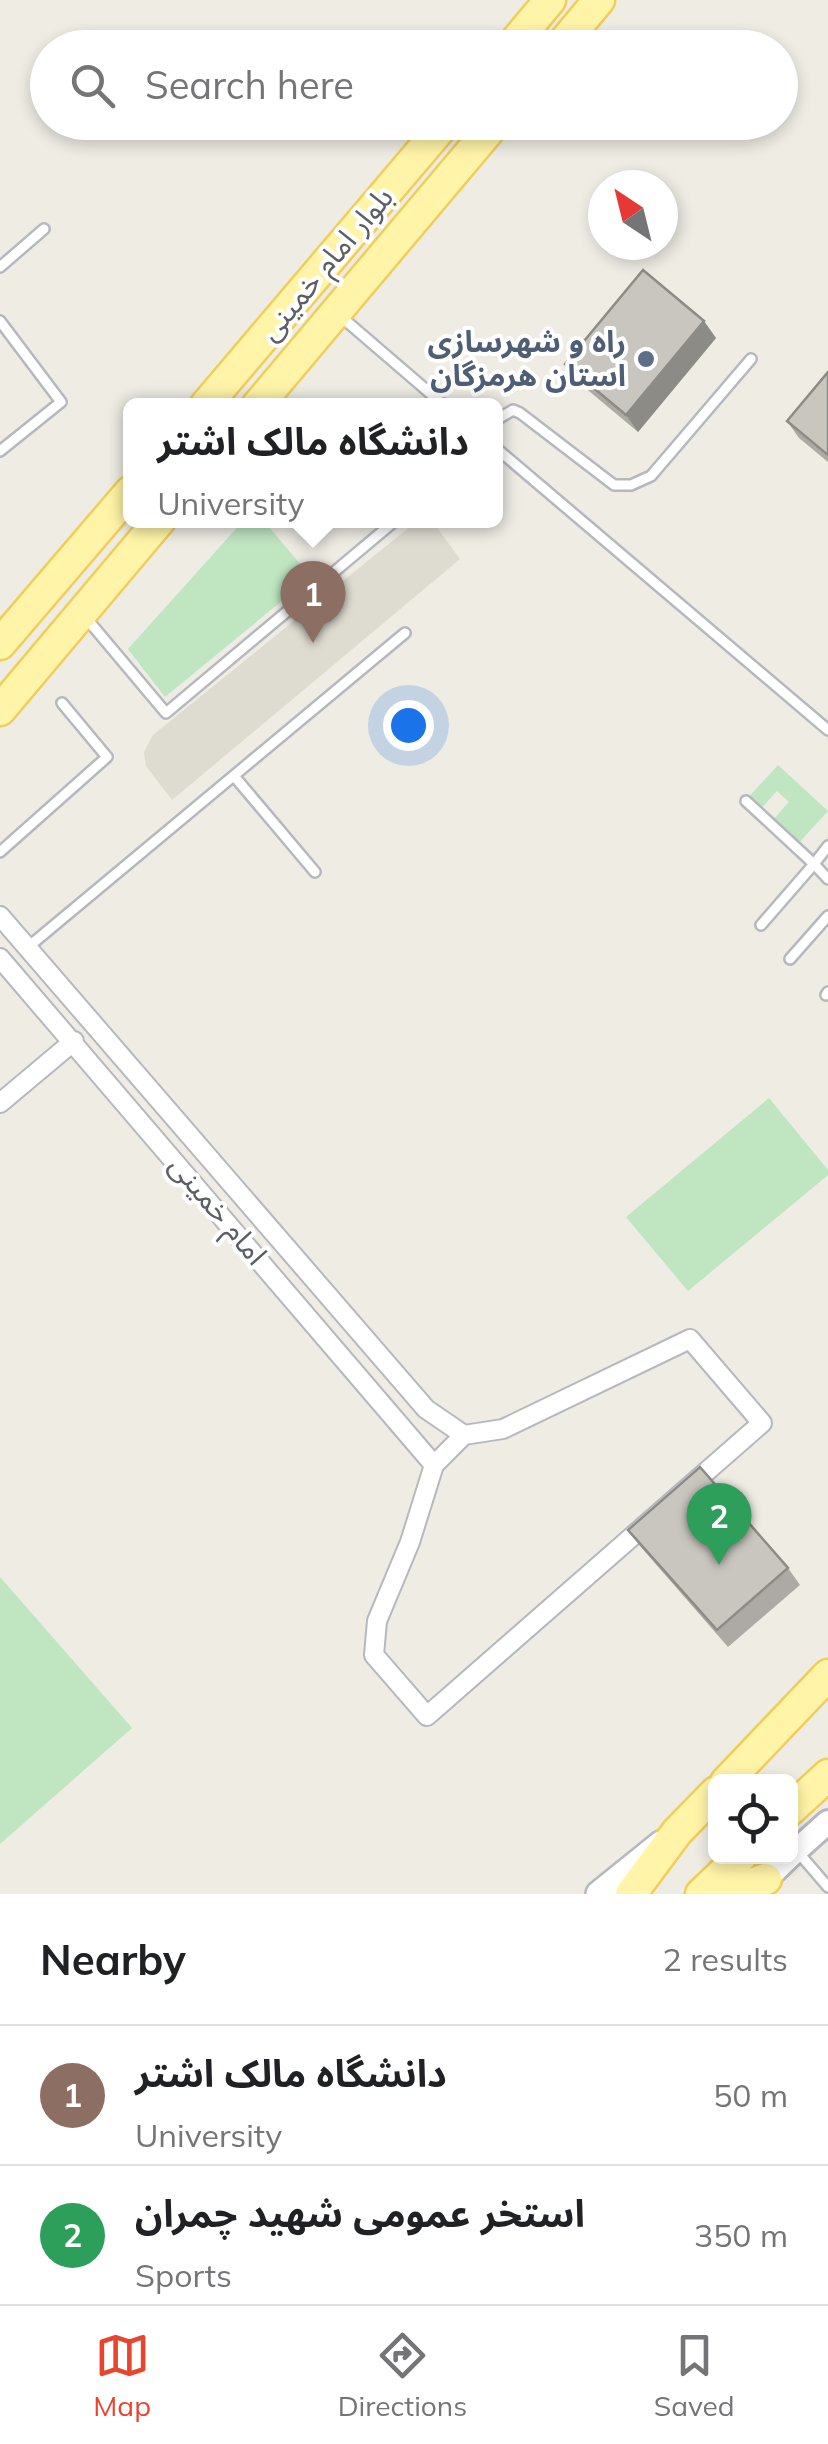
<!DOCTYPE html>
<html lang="en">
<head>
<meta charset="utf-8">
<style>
  :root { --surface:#fff; --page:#f2f2f2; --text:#202124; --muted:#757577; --line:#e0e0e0; --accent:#e8452f }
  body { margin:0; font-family:Mulish,"Noto Sans Arabic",sans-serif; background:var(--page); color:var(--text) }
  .controls { position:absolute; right:30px; bottom:30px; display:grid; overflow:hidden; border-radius:15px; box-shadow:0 5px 15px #0003 }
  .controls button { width:90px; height:90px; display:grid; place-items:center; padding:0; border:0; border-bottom:2px solid var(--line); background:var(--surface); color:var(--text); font:50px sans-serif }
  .compass { position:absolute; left:588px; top:170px; width:90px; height:90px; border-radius:50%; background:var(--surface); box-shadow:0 5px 15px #0003; rotate:325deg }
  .you { position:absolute; left:408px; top:725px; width:35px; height:35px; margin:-25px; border:8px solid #fff; border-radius:50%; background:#1a73e8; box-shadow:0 0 0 15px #1a73e833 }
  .badge { display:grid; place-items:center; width:65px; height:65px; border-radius:50%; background:var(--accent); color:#fff; font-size:32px; font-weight:700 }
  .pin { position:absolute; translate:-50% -82px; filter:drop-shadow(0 2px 5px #0008) }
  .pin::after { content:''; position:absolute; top:52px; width:35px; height:30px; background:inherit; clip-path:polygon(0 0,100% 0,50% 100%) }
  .popup { position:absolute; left:123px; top:398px; width:380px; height:130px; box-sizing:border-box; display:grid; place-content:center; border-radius:15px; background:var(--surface); filter:drop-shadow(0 2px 8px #0005); font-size:32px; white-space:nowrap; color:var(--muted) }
  .popup b { font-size:38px; color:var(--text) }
  .popup::after { content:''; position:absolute; left:50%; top:100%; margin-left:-20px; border:20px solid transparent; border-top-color:var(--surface) }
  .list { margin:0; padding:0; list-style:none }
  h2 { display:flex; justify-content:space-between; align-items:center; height:130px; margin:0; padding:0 40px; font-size:42px }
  h2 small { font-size:32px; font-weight:400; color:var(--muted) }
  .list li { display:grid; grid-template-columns:65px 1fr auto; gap:30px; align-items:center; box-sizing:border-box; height:140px; padding:0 40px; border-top:2px solid var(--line) }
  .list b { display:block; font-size:38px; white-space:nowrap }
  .list p { margin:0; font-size:32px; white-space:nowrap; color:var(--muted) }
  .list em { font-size:32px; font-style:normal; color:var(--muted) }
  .icon { flex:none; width:55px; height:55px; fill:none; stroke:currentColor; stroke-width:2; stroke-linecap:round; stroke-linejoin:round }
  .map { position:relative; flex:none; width:828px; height:1894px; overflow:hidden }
  .search { position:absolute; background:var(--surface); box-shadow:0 5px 15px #0003; left:30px; right:30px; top:30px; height:110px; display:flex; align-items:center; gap:25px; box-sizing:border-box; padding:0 35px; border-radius:55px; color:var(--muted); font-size:38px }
  .sheet { height:410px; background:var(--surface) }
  nav { display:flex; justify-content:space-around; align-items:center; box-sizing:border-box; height:140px; border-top:2px solid var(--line); background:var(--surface); font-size:28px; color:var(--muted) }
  nav a { display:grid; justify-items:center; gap:5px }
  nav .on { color:var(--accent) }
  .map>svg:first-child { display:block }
  .education { fill:#dedbd1 }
  .green { fill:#bfe5c1 }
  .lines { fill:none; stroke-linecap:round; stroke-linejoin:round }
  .service-casing { stroke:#b6b8bd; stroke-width:14 }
  .minor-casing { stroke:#b6b8bd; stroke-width:22 }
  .tertiary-casing { stroke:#b6b8bd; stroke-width:28 }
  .secondary-casing { stroke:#b7b9bf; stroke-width:30 }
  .primary-casing { stroke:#f1cd59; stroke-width:35 }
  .service { stroke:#fff; stroke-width:9 }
  .minor { stroke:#fff; stroke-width:18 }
  .tertiary { stroke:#fff; stroke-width:22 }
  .secondary { stroke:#fff; stroke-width:25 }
  .primary { stroke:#fff4a7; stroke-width:30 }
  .wall { fill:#adaaa5 }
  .shaded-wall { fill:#8d8b86 }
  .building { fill:#c9c6c0; stroke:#8d8b86; stroke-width:2.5 }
  .service-dot { fill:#5c6f8a; stroke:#fff; stroke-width:4 }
  .labels { text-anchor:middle; stroke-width:8; stroke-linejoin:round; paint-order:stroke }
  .street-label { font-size:30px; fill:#5b5f64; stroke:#fff }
  .service-label { font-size:30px; font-weight:bold; fill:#4e5e75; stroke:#fff; text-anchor:end }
</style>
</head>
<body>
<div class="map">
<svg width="828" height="1894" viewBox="0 0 828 1894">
  <rect width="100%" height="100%" fill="#eeece3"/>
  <path class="education" d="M417,521H432L460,559L172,800L146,766L144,752L153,735Z"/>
  <path class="green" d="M243,521H264L311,577L165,697L128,649Z
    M778,765L828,811L796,846L770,823L789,802L777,791L758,812L745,801Z
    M769,1098L828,1170V1175L688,1291L626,1217Z
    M0,1577L132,1728L0,1844Z"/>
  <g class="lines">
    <g class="service-casing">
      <path id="service" d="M0,267L44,229
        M338,314L445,406
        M0,321L61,402L0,451
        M496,420L513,410L520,413L614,485H631L651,476L751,359
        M496,448L828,730
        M87,619L166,713L396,520
        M234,776L315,872
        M746,801L814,864L761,925
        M828,846L814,864L828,879
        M0,852L107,757L62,703
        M27,948L405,633
        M790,959L828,916
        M826,995L828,992
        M797,1851L828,1887"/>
    </g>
    <g class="minor-casing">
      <path id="minor" d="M0,916L426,1409L464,1435
        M0,958L434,1465
        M0,1103L74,1041
        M690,1339L762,1423L427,1716L374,1655L377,1621L410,1542L434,1465L464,1435L503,1429Z"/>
    </g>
    <g class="tertiary-casing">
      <path id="tertiary" d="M790,1856L828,1822
        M757,1888L790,1856"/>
    </g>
    <g class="secondary-casing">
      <path id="secondary" d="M599,1894L661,1844"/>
    </g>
    <g class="primary-casing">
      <path id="primary" d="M510,48L550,0
        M559,48L599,0
        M205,406L446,122
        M257,406L496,122
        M0,644L130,492
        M0,710L160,520
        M726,1782L828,1675
        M790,1810L828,1775
        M631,1894L677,1832L716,1792
        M701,1894L741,1856
        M723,1894L766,1879"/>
    </g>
    <use href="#service" class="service"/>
    <use href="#minor" class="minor"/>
    <use href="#tertiary" class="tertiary"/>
    <use href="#secondary" class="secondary"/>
    <use href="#primary" class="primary"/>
  </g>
  <path class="wall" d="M716,338L638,432L577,381L565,364Z
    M828,372V462L799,438L787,421Z
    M628,1530L788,1568L800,1585L728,1647L640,1546Z"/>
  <path class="shaded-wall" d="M704,321L716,338L638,432L626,415Z"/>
  <path class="building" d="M643,270L704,321L626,415L565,364Z
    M828,372V455L787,421Z
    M700,1467L788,1568L717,1630L628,1530Z"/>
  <circle class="service-dot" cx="646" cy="359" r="10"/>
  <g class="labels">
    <g class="street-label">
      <text transform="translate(326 264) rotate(-50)" y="10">بلوار امام خمینی</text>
      <text transform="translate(218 1210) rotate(50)" y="10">امام خمینی</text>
    </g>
    <g class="service-label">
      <text x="626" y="352">راه و شهرسازی<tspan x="626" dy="34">استان هرمزگان</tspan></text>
    </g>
  </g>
</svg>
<div class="controls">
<button><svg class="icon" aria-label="locate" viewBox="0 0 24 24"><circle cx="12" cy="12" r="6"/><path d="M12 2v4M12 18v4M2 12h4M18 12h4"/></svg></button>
</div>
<svg class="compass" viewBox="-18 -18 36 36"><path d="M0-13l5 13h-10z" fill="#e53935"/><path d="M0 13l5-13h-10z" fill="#757577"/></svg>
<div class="you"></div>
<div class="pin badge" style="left:313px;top:643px;background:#8d6e63">1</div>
<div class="popup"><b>دانشگاه مالک اشتر</b>University</div>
<div class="pin badge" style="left:719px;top:1565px;background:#2e9e5b">2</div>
<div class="search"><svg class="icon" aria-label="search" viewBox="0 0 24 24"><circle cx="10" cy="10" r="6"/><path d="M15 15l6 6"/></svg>Search here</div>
</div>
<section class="sheet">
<h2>Nearby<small>2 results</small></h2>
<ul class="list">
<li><span class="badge" style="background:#8d6e63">1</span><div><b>دانشگاه مالک اشتر</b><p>University</p></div><em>50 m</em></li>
<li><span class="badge" style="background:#2e9e5b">2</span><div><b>استخر عمومی شهید چمران</b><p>Sports</p></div><em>350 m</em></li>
</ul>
</section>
<nav>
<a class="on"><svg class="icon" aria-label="map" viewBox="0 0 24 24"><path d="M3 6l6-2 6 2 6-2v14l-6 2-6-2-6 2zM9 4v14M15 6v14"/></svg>Map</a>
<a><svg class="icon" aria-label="directions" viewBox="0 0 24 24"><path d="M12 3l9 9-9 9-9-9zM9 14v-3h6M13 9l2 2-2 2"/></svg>Directions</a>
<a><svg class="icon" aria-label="saved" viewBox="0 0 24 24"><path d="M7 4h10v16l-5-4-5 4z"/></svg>Saved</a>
</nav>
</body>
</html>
